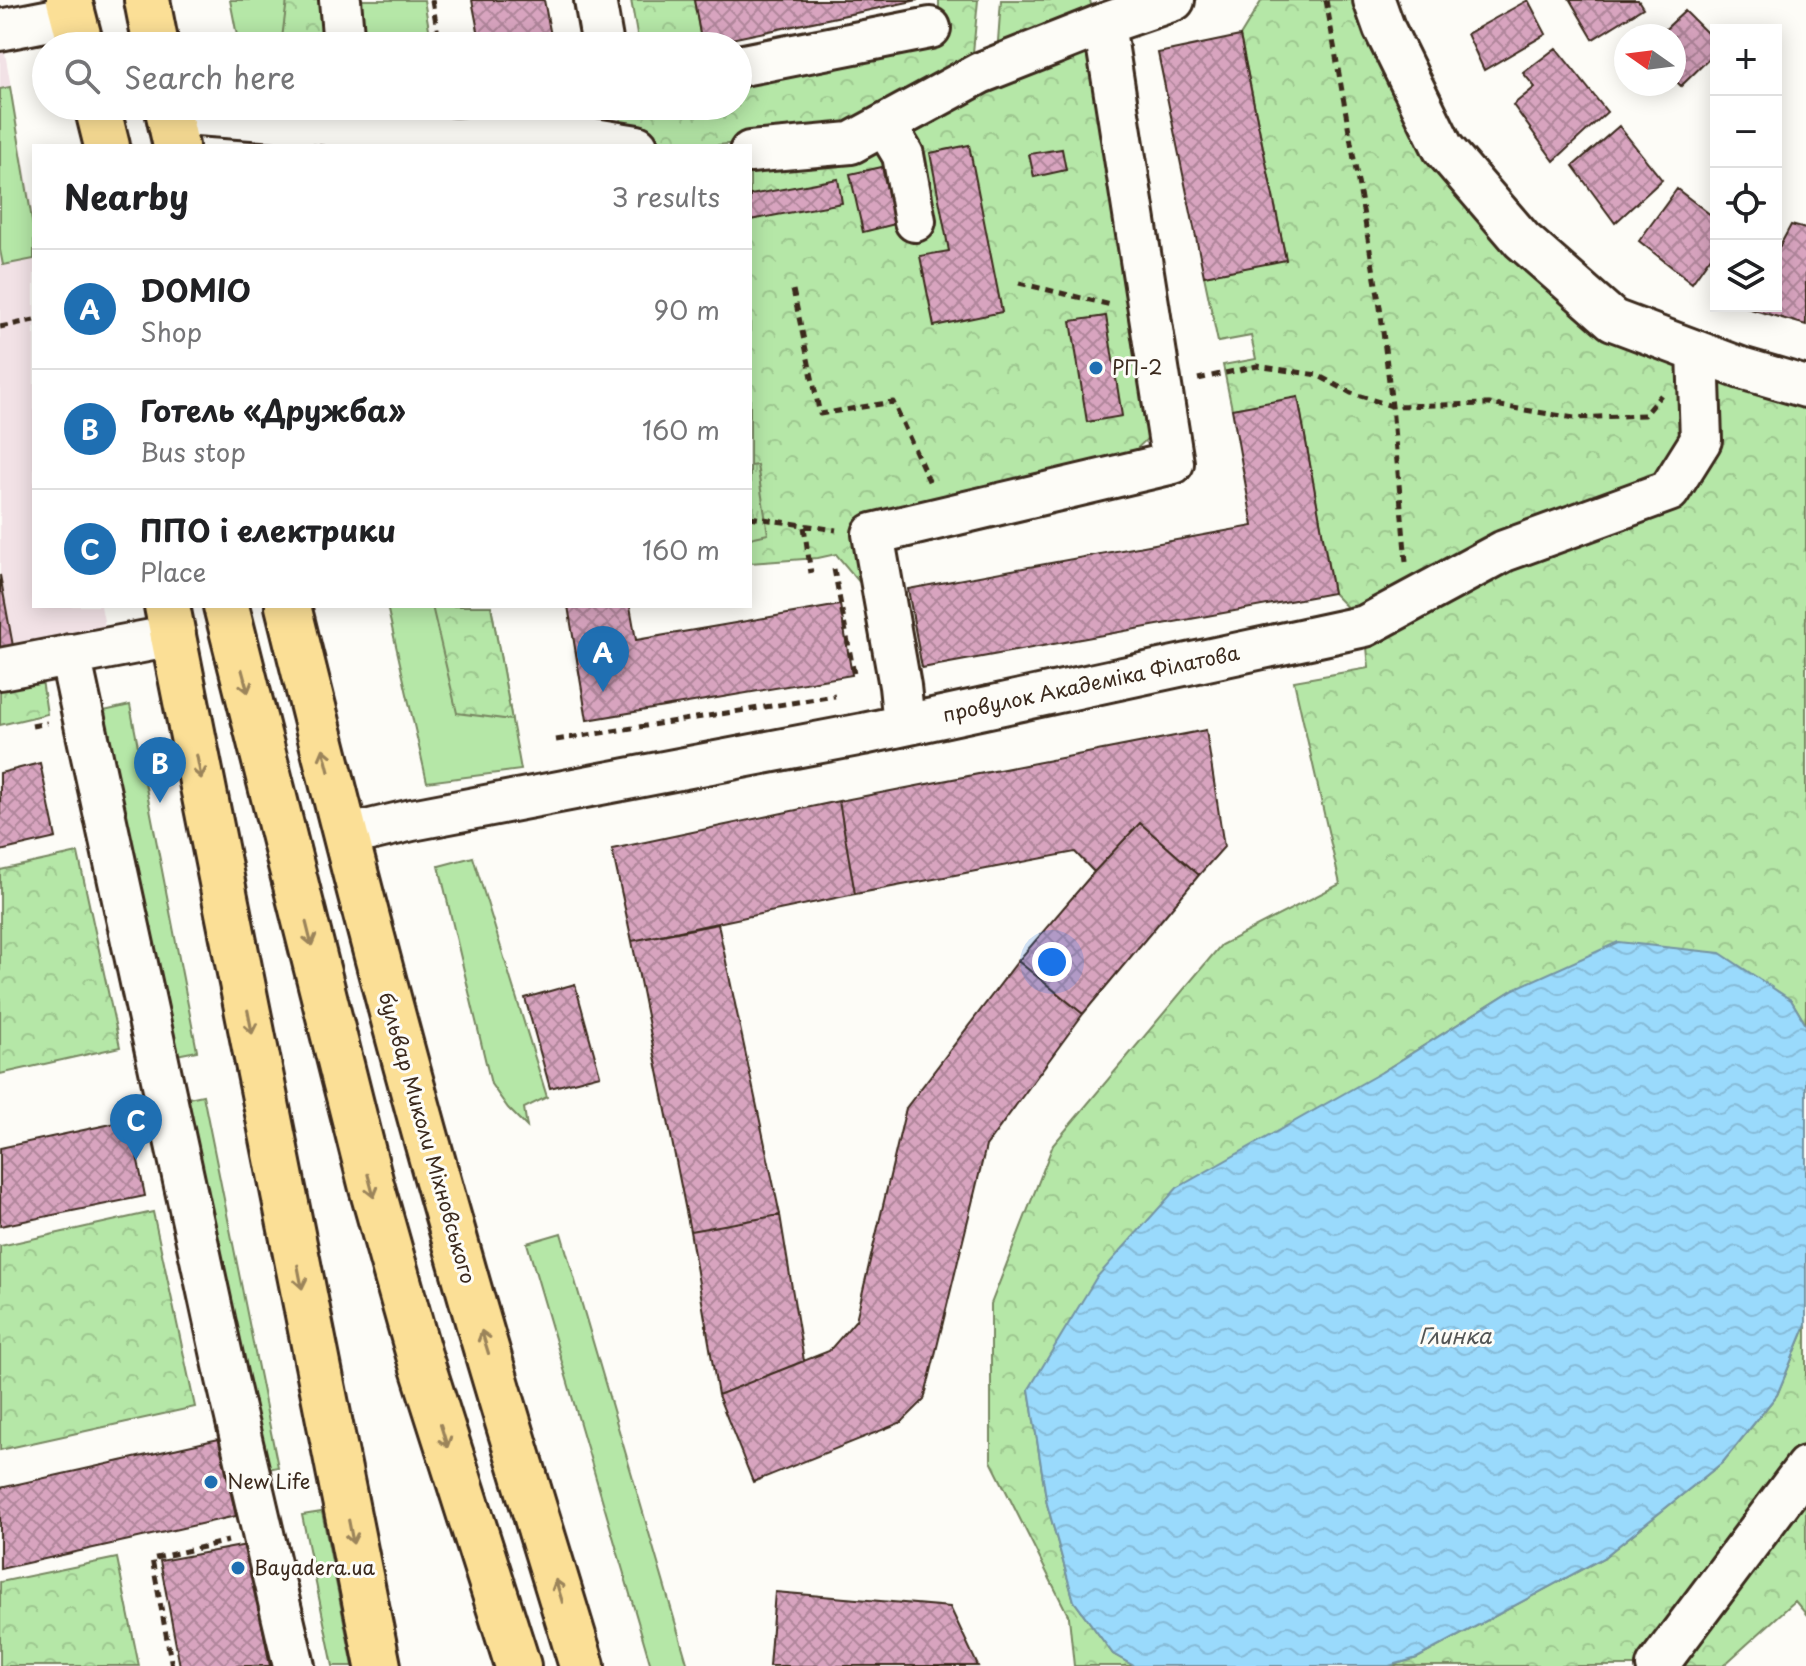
<!DOCTYPE html>
<html lang="en">
<head>
<meta charset="utf-8">
<style>
  :root { --surface:#fff; --page:#f6f6f6; --text:#202124; --muted:#757577; --line:#e0e0e0; --accent:#1f6fb2 }
  body { margin:0; font-family:"Playpen Sans",sans-serif; background:var(--page); color:var(--text) }
  .controls { position:absolute; right:24px; top:24px; display:grid; overflow:hidden; border-radius:0px; box-shadow:0 4px 20px #0003 }
  .controls button { width:72px; height:72px; display:grid; place-items:center; padding:0; border:0; border-bottom:2px solid var(--line); background:var(--surface); color:var(--text); font:40px sans-serif }
  .compass { position:absolute; left:1614px; top:24px; width:72px; height:72px; border-radius:50%; background:var(--surface); box-shadow:0 4px 20px #0003; rotate:284deg }
  .you { position:absolute; left:1052px; top:962px; width:28px; height:28px; margin:-20px; border:6px solid #fff; border-radius:50%; background:#1a73e8; box-shadow:0 0 0 12px #1a73e833 }
  .badge { display:grid; place-items:center; width:52px; height:52px; border-radius:50%; background:var(--accent); color:#fff; font-size:26px; font-weight:700 }
  .pin { position:absolute; translate:-50% -66px; filter:drop-shadow(0 2px 4px #0008) }
  .pin::after { content:''; position:absolute; top:42px; width:28px; height:24px; background:inherit; clip-path:polygon(0 0,100% 0,50% 100%) }
  .list { margin:0; padding:0; list-style:none }
  h2 { display:flex; justify-content:space-between; align-items:center; height:104px; margin:0; padding:0 32px; font-size:34px }
  h2 small { font-size:26px; font-weight:400; color:var(--muted) }
  .list li { display:grid; grid-template-columns:52px 1fr auto; gap:24px; align-items:center; box-sizing:border-box; height:120px; padding:0 32px; border-top:2px solid var(--line) }
  .list b { display:block; font-size:30px; white-space:nowrap }
  .list p { margin:0; font-size:26px; white-space:nowrap; color:var(--muted) }
  .list em { font-size:26px; font-style:normal; color:var(--muted) }
  .icon { flex:none; width:44px; height:44px; fill:none; stroke:currentColor; stroke-width:2; stroke-linecap:round; stroke-linejoin:round }
  .map { position:relative; flex:none; width:1806px; height:1666px; overflow:hidden }
  .search { position:absolute; background:var(--surface); box-shadow:0 4px 20px #0003; left:32px; top:32px; width:720px; height:88px; display:flex; align-items:center; gap:20px; box-sizing:border-box; padding:0 28px; border-radius:44px; color:var(--muted); font-size:30px }
  .panel { position:absolute; background:var(--surface); box-shadow:0 4px 20px #0003; left:32px; top:144px; width:720px; height:464px; border-radius:0px }
  .map>svg:first-child { display:block }
  .built { fill:#f2e2e6 }
  .green { fill:#b5e7a7; stroke:#788862; stroke-width:2 }
  .forest { fill:url(#forest-crowns); stroke:#788862; stroke-width:2 }
  .park { fill:url(#park-tufts); stroke:#788862; stroke-width:2 }
  .water { fill:url(#water-waves); stroke:#7494a3; stroke-width:2 }
  .building { fill:url(#building-cross-hatch); stroke:#3b2a1e; stroke-width:2 }
  .lines { fill:none; stroke-linecap:round; stroke-linejoin:round }
  .minor-casing { stroke:#3b2a1e; stroke-width:46 }
  .major-casing { stroke:#3b2a1e; stroke-width:50 }
  .highway-casing { stroke:#3b2a1e; stroke-width:50 }
  .path { stroke:#3b2a1e; stroke-width:5; stroke-dasharray:8 6; stroke-linecap:butt }
  .minor { stroke:#fdfcf7; stroke-width:40 }
  .major { stroke:#fbdf96; stroke-width:44 }
  .highway { stroke:#fbdf96; stroke-width:44 }
  .oneway { stroke:#9b845a }
  .poi-dot { fill:#1f6fb2; stroke:#fdfcf7; stroke-width:3 }
  .labels { text-anchor:middle; stroke-width:6; stroke-linejoin:round; paint-order:stroke }
  .poi-label { font-size:20px; fill:#3b2a1e; stroke:#fdfcf7; text-anchor:start }
  .street-label { font-size:20px; fill:#3b2a1e; stroke:#fdfcf7 }
  .water-label { font-size:22px; font-style:italic; fill:#535656; stroke:#fdfcf7 }
</style>
</head>
<body>
<div class="map">
<svg width="1806" height="1666" viewBox="0 0 1806 1666">
  <defs>
    <pattern id="forest-crowns" width="20" height="18" patternUnits="userSpaceOnUse" patternTransform="scale(2)"><rect width="20" height="18" fill="#b5e7a7"/><path d="M2 6a3 3 0 1 1 6 0M12 15a3 3 0 1 1 6 0" fill="none" stroke="#9dc68f"/></pattern>
    <pattern id="park-tufts" width="24" height="20" patternUnits="userSpaceOnUse" patternTransform="scale(2)"><rect width="24" height="20" fill="#b5e7a7"/><path d="M3 7l-1-3M5 7V3M7 7l1-3M15 17l-1-3M17 17v-4M19 17l1-3" fill="none" stroke="#9dc68f"/></pattern>
    <pattern id="water-waves" width="16" height="10" patternUnits="userSpaceOnUse" patternTransform="scale(2)"><rect width="16" height="10" fill="#9adafc"/><path d="M0 5q4-4 8 0t8 0" fill="none" stroke="#86bbd8"/></pattern>
    <pattern id="building-cross-hatch" width="8" height="8" patternUnits="userSpaceOnUse" patternTransform="scale(2)"><rect width="8" height="8" fill="#d8a4bf"/><path d="M0 0l8 8M0 8l8-8" fill="none" stroke="#b0869b"/></pattern>
  </defs>
  <rect width="100%" height="100%" fill="#fdfcf7"/>
  <filter id="ink" filterUnits="userSpaceOnUse"><feTurbulence type="fractalNoise" baseFrequency=".0125" numOctaves="2"/><feDisplacementMap in="SourceGraphic" scale="16" xChannelSelector="R" yChannelSelector="G"/><feConvolveMatrix kernelMatrix="1 2 1 2 8 2 1 2 1" color-interpolation-filters="sRGB"/></filter>
  <g filter="url(#ink)">
    <path class="built" d="M0,47H4L34,218V606H101L107,636L0,655Z"/>
    <path class="green" d="M230,0H324L328,46H239Z
      M347,0H424L432,46H351Z
      M10,87L34,232V259L3,265L0,250V89Z
      M387,606H491L521,770L427,782Z
      M130,705L197,1051L171,1056L104,711Z
      M473,857L547,1097L524,1108L527,1127L508,1108L491,1084L439,866Z
      M203,1095L278,1467L253,1472L179,1100Z
      M561,1233L688,1666H651L527,1243Z
      M322,1512L353,1666H333L302,1515Z"/>
    <path class="forest" d="M287,0H324L328,46H281Z
      M631,0H694L702,45L639,46Z
      M939,0H978L972,63L849,132L708,146H685L620,134L621,106H738V78L939,41Z
      M1001,0H1090L1094,18L997,55Z
      M1262,0H1374L1443,148L1613,320L1806,387V1025L1791,1000L1514,989L1382,1072L1029,1389L1047,1504L1074,1601L1113,1654L1134,1666H1074L1069,1617L991,1461V1304L1053,1145L1221,945L1340,884L1294,681L1369,668L1365,626L1333,593L1298,398L1232,409L1223,365L1256,359L1251,336L1218,342L1204,276L1286,259L1240,36Z
      M1096,41L1149,437L1127,458L872,518L880,607L836,554L818,558L750,563V160Z
      M432,606H491L512,720L457,713Z
      M41,673L47,714L0,725V681Z
      M78,853L120,1047L0,1074V870Z
      M153,1212L195,1407L0,1450V1246Z
      M1806,1325V1614L1795,1601L1723,1666H1389L1417,1658L1603,1558L1723,1462L1777,1395Z
      M117,1558L139,1666H0V1582Z"/>
    <path class="park" d="M757,465L768,534L750,538V466Z"/>
    <path class="water" d="M1618,942L1720,953L1791,1000L1806,1025V1325L1777,1395L1723,1462L1603,1558L1417,1658L1389,1666H1134L1113,1654L1074,1601L1047,1504L1029,1389L1096,1278L1177,1188L1382,1072L1514,989Z"/>
    <path class="building" d="M472,0H544L553,46H481Z
      M694,0H918L702,45Z
      M1528,0L1546,34L1484,70L1467,34Z
      M1570,0H1638L1643,8L1593,39Z
      M1685,11L1716,42V52L1681,86L1674,79V36H1658Z
      M1240,36L1286,260L1204,276L1158,53Z
      M1556,48L1607,112L1554,161L1513,105L1535,87L1523,73Z
      M1619,126L1662,180L1615,223L1573,166Z
      M969,145L1002,312L934,326L920,256L949,251L930,153Z
      M1062,149L1066,170L1034,177L1029,154Z
      M882,167L895,224L863,232L850,174Z
      M838,179L842,203L750,220V195Z
      M1677,189L1716,219V249L1692,283L1639,241Z
      M1791,225L1806,229V325L1747,308L1776,306V253Z
      M1106,316L1122,416L1087,422L1071,321Z
      M1298,397L1333,593L922,668L908,589L1253,526L1232,409Z
      M0,575L13,646L0,649Z
      M840,605L852,675L587,720L568,606H630L636,640Z
      M1206,730L1224,847L1199,875L1140,823L1094,872L1075,852L855,894L839,801Z
      M40,763L56,838L0,851V773Z
      M839,801L855,894L632,941L612,849Z
      M1140,823L1199,875L1083,1014L1018,961L1094,872Z
      M718,924L780,1215L690,1231L632,941Z
      M1018,961L1083,1014L986,1146L924,1400L902,1422L753,1482L718,1395L829,1351L856,1320L906,1108Z
      M575,984L600,1075L550,1088L525,998Z
      M130,1120L145,1196L0,1226V1148Z
      M780,1215L804,1361L718,1395L690,1231Z
      M219,1439L236,1516L0,1569V1488Z
      M247,1545L270,1666H180L160,1561Z
      M775,1592L950,1607L978,1666H769Z"/>
    <g class="lines">
      <g class="minor-casing">
        <path id="minor" d="M340,0L344,46
          M595,0L603,46
          M1374,0L1384,28L1443,148L1522,240L1613,320L1741,368L1806,387
          M0,30L66,17
          M738,66L930,28
          M169,113L319,124L454,139L551,132L637,146
          M885,125L903,155L915,221
          M750,152L851,143L980,73L1104,24L1174,0
          M70,655L227,1379L294,1666
          M0,669L173,636
          M904,724L900,686L873,534L1173,463L1104,24
          M345,836L412,820L863,734L1365,626L1504,551L1669,491L1701,440L1698,352
          M1657,1666L1806,1467"/>
      </g>
      <g class="major-casing">
        <path id="major" d="M173,636L378,1666"/>
      </g>
      <g class="highway-casing">
        <path id="highway" d="M69,0L81,46
          M147,0L156,46
          M97,106L107,146
          M167,106L176,146
          M167,606L173,636
          M226,606L372,1188L419,1355L518,1666
          M288,606C340,817 394,1028 454,1237C494,1381 539,1523 582,1666"/>
      </g>
      <path class="path" d="M432,0L440,46
        M1326,0L1380,307L1392,406L1406,562
        M1019,283L1111,305
        M793,290L820,414L893,402L930,483
        M0,327L34,320
        M1198,379L1257,366L1317,375L1351,393L1392,406L1489,404L1574,418L1644,415L1661,395
        M750,517L836,530
        M804,527L811,573
        M834,569L854,674
        M32,726L47,723
        M556,740L835,696
        M172,1666L152,1559L228,1541"/>
      <use href="#minor" class="minor"/>
      <use href="#major" class="major"/>
      <use href="#highway" class="highway"/>
    </g>
    <defs><path id="oneway-shaft" d="M-6 0H5M1.5-3L5.5 0L1.5 3" fill="none" stroke-width="1.6" stroke-linecap="round" stroke-linejoin="round" transform="scale(2)"/></defs>
    <g class="oneway">
      <use href="#oneway-shaft" transform="translate(245 681) rotate(75)"/>
      <use href="#oneway-shaft" transform="translate(326 760) rotate(-104)"/>
      <use href="#oneway-shaft" transform="translate(199 767) rotate(79)"/>
      <use href="#oneway-shaft" transform="translate(309 934) rotate(76)"/>
      <use href="#oneway-shaft" transform="translate(250 1022) rotate(79)"/>
      <use href="#oneway-shaft" transform="translate(371 1186) rotate(75)"/>
      <use href="#oneway-shaft" transform="translate(300 1277) rotate(79)"/>
      <use href="#oneway-shaft" transform="translate(485 1342) rotate(-107)"/>
      <use href="#oneway-shaft" transform="translate(444 1436) rotate(73)"/>
      <use href="#oneway-shaft" transform="translate(351 1532) rotate(79)"/>
      <use href="#oneway-shaft" transform="translate(559 1591) rotate(-107)"/>
    </g>
  </g>
  <g class="poi-dot">
    <circle cx="1096" cy="368" r="8"/>
    <circle cx="211" cy="1482" r="8"/>
    <circle cx="238" cy="1568" r="8"/>
  </g>
  <g class="labels">
    <g class="poi-label">
      <text x="1112" y="375">РП-2</text>
      <text x="227" y="1489">New Life</text>
      <text x="254" y="1575">Bayadera.ua</text>
    </g>
    <g class="street-label">
      <text transform="translate(1091 684) rotate(-12)" y="7">провулок Академіка Філатова</text>
      <text transform="translate(427 1138) rotate(74)" y="7">бульвар Миколи Міхновського</text>
    </g>
    <g class="water-label">
      <text x="1455" y="1344">Глинка</text>
    </g>
  </g>
</svg>
<div class="controls">
<button>+</button>
<button>−</button>
<button><svg class="icon" aria-label="locate" viewBox="0 0 24 24"><circle cx="12" cy="12" r="6"/><path d="M12 2v4M12 18v4M2 12h4M18 12h4"/></svg></button>
<button><svg class="icon" aria-label="layers" viewBox="0 0 24 24"><path d="M12 4l9 5-9 5-9-5zM3 14l9 5 9-5"/></svg></button>
</div>
<svg class="compass" viewBox="-18 -18 36 36"><path d="M0-13l5 13h-10z" fill="#e53935"/><path d="M0 13l5-13h-10z" fill="#757577"/></svg>
<div class="you"></div>
<div class="pin badge" style="left:603px;top:692px">A</div>
<div class="pin badge" style="left:160px;top:803px">B</div>
<div class="pin badge" style="left:136px;top:1160px">C</div>
<div class="search"><svg class="icon" aria-label="search" viewBox="0 0 24 24"><circle cx="10" cy="10" r="6"/><path d="M15 15l6 6"/></svg>Search here</div>
<section class="panel">
<h2>Nearby<small>3 results</small></h2>
<ul class="list">
<li><span class="badge">A</span><div><b>DOMIO</b><p>Shop</p></div><em>90 m</em></li>
<li><span class="badge">B</span><div><b>Готель «Дружба»</b><p>Bus stop</p></div><em>160 m</em></li>
<li><span class="badge">C</span><div><b>ППО і електрики</b><p>Place</p></div><em>160 m</em></li>
</ul>
</section>
</div>
</body>
</html>
